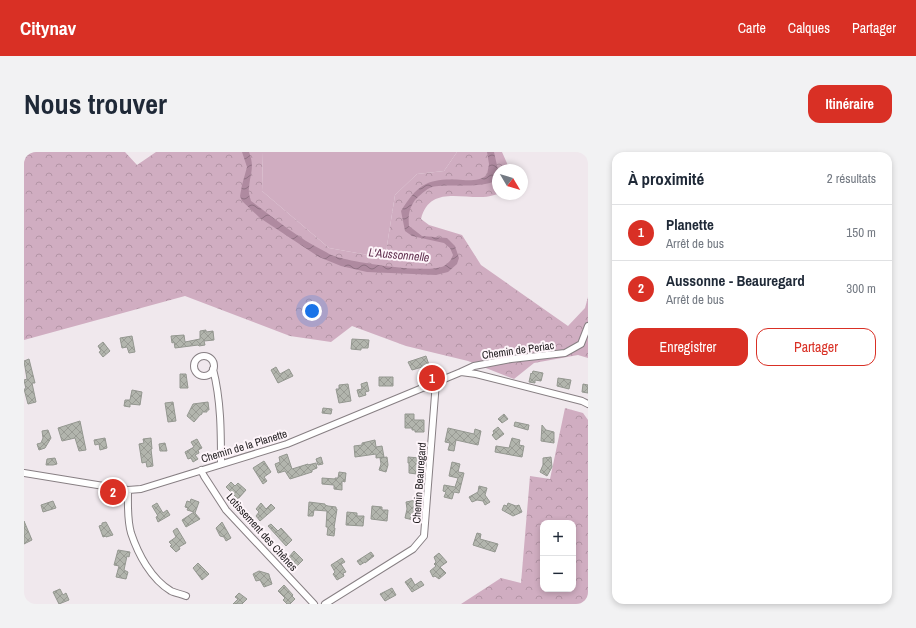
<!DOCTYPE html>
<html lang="fr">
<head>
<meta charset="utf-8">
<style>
  :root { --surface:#fff; --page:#f2f2f3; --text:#1f2937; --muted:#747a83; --line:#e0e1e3; --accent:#d93025 }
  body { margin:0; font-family:"Archivo Narrow",sans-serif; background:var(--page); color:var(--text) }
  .controls { position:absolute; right:12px; bottom:12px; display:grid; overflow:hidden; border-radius:8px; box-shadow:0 2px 6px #0003 }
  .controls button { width:36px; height:36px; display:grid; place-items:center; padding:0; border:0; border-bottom:1px solid var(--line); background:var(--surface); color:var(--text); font:20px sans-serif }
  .compass { position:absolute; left:468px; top:12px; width:36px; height:36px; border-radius:50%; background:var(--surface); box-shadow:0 2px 6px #0003; rotate:128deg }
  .you { position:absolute; left:288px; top:159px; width:14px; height:14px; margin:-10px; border:3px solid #fff; border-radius:50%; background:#1a73e8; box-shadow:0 0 0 6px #1a73e833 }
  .badge { display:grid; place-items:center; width:26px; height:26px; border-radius:50%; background:var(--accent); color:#fff; font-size:13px; font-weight:700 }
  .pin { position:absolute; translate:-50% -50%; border:2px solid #fff; box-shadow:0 1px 4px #0006 }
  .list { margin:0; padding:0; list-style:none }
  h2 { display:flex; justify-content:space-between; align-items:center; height:52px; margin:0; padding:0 16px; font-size:17px }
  h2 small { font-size:13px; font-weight:400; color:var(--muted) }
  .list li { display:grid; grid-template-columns:26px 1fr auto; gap:12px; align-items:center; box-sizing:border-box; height:56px; padding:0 16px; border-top:1px solid var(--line) }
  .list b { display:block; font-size:15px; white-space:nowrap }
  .list p { margin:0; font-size:13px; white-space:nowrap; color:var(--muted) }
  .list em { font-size:13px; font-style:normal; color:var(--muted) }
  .actions { display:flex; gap:8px; padding:12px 16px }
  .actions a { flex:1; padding:9px 0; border:1px solid var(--accent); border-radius:12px; text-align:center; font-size:14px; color:var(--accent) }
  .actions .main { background:var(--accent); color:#fff }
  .map { position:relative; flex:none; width:564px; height:452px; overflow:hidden; border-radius:12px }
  header { display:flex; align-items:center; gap:24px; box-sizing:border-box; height:56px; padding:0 20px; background:var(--accent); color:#fff }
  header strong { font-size:19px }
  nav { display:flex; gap:22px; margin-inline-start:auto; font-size:14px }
  .intro { display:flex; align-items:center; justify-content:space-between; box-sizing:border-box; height:96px; padding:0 24px }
  h1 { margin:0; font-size:28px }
  .button { padding:10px 18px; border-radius:12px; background:var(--accent); color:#fff; font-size:14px; font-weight:700 }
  main { display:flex; gap:24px; padding:0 24px }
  aside { flex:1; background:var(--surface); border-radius:12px; box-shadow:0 2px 6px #0003 }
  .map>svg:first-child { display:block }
  .green { fill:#d0adc1 }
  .forest { fill:url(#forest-crowns); fill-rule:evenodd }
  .water { fill:url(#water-waves) }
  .building { fill:url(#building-cross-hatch); stroke:#949790 }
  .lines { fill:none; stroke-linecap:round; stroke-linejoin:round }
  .minor-casing { stroke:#877f83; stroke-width:8 }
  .minor { stroke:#fff; stroke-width:6 }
  .labels { text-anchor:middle; stroke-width:4; stroke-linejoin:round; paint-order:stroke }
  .street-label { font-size:11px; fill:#1d1a1c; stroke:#fef5fa }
  .water-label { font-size:12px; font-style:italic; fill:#633251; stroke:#fef5fa }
</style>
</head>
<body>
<header>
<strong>Citynav</strong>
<nav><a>Carte</a><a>Calques</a><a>Partager</a></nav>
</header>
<div class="intro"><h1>Nous trouver</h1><a class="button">Itinéraire</a></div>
<main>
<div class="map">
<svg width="564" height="452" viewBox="0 0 564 452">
  <defs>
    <pattern id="forest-crowns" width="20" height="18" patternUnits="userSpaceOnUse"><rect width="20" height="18" fill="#d0adc1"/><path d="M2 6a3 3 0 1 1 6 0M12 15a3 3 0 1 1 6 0" fill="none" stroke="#b294a5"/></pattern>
    <pattern id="water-waves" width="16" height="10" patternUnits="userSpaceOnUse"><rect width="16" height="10" fill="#af8aa0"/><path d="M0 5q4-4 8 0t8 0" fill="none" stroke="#8e7082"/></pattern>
    <pattern id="building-cross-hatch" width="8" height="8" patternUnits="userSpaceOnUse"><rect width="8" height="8" fill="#b2b5ad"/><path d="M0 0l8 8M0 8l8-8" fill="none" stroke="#999b94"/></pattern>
  </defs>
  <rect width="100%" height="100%" fill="#f0e8ed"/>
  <path class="green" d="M239,0H433L420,19L393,22L371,43L361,106L305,96L238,39Z"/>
  <path class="forest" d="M0,0H101L113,13L132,0H239L238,39L305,96L361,106L371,43L393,22L420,19L433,0H478L486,18H474V42C469,43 464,45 459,45C434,46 405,35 397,67L405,73L438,83L457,113L544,174L561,156L564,145V206L554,203L510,211L490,227L444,209L382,194L328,174L307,190L266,184L161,144L0,188Z
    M541,256L559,261L564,268V452H437L477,426L497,431L506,324L526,327ZM519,371H549V437H519Z"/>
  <path class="water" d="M218,0H225C231,15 226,22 225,36C224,40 226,45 227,49C250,66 274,86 300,99C305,102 311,105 317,106C335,111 404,122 420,114C425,111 427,108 429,103L426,96L420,91L388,84L381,79L377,59C395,30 406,26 439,28C447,29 457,28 463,23L465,12L463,0H470L474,18V26C465,38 423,31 408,35C402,37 395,44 391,48C385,57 384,63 385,74L398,84L423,86L431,94L435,106L433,112L424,120L412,123L343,120L317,114L295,105L236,66L218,49L216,44L218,33L223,15Z"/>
  <path class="building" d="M182,178V180L189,179L190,188L180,189L181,193L175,194L174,193L151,196L150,190L148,191L147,184L160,183L161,190L176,187V179Z
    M108,184L111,200L105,201L103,195L98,196L96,186Z
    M328,187L345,188L344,196H337V198L327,197Z
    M79,190L86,199L79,205L75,200L77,199L74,194Z
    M402,204L405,213L388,218L384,210Z
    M5,207L11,231H8L12,250L4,252L0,237H2L0,228L3,227L0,209Z
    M252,215L256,222L265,217L269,224L254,231L247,218Z
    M509,219L519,221L517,229L511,228V231L505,230L507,221L508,222Z
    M156,222H162L164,236H156Z
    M355,225H369V234H355Z
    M534,226L547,228L545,237L533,234Z
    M343,230L345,239L341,240L342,243L335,245L333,238L338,237L337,232Z
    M324,232L327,249L315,251L312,237H315V233Z
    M559,232L564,233V241L558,240Z
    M108,238L118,240L116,253L106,252V255L100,254L101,248H106Z
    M149,250L152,269L144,270L141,251Z
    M184,250L185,258H183V260H178V262L176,263L170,270L163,264L169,252Z
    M299,256L308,257L307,262L298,261Z
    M381,262H390V268H400V280H391V278H388V276H381Z
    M480,262L484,267L478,271L474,267Z
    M56,269L62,298L55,299L51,286L38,289L34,276Z
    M491,270L505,273L504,278L490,274Z
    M518,273L522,278L530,280V291L517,289Z
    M474,275L480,282L472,288L468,283L470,281L469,279Z
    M424,276L450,282L451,277L457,279L454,293L432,288L430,299L424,298L426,291L421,290Z
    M24,278L27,286L21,296L15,298L13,292L17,291L19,286L18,279Z
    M81,286L83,296L76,298L75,292L71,293L70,288Z
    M127,286L128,297H127L129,314L123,315L122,310L118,311L115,292L120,291L119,287Z
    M488,286L496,288L495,293L500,294L498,305L471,300L472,294L485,296Z
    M173,287L178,296L174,298L175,301L171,303L174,307L169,310L167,306L164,307L161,300L170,295L167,290Z
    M351,288L352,295L358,294L360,305L352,306V302L331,305L330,294L338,293V291Z
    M141,291L143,299H136L135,292Z
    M263,302L268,317L284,312V313L292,311L293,316L288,318V320L266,327L261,319L254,321L251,312L256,310L255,305Z
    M297,305L299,312L294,313L292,307Z
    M363,305L364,313L362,320L355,318L357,312L356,306Z
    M384,305L396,306L393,322L385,321V311H384Z
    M527,305L528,315L523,324L516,320L519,313V306Z
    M31,306L33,312L29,313H22L23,307Z
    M240,309L247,320L240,325L243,329L239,332L229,316Z
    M428,310L436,312L434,320L440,321L435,341L430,340L428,347L420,345L422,340L419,339L420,333L431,335L434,326L425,324Z
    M315,320L322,321L321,330L318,329V338L310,337V333L298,332V326L311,327V326H314Z
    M207,330L211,334L214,331L222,338L214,347L202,335Z
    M455,334L463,336L461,343L466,350L461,353L459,349L453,348L448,350L445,345L454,340Z
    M167,347L175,350L171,361L176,367L162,375L158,368L170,360L163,358L164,356L161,355L163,349L166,350Z
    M392,348L393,354L390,355L389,368L381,366L383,357L382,350Z
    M29,349L32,356L19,360L17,353Z
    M285,350L301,352V353L304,354L312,355V357H313L310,376H311L310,384L303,383L304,375H302L303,359L290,358L289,364H284Z
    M133,351L139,361L143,358L146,363L134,370L132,365L134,364L128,354Z
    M237,351L242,357L247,352L251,356L236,369L232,364L235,360L232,357Z
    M484,351L492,354L495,353L498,360L489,364L478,358L480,353L483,354Z
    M348,354L358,355V358H364L363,369L347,367Z
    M323,360L333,361V364H340L339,374L322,373Z
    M0,369L8,388L0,392Z
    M82,370L89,383L82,385V384L79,385L75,374L78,373V371Z
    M198,370L207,386L202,389L200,385L196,384L192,376Z
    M247,372L254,379L257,376L268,388L262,394L244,374Z
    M153,376L162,391L155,395L156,397L152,400L146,394L148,393L145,390L152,385L149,379Z
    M453,381L457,382L456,387L474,392L471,400L449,393Z
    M94,398L106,400L105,405L103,404L100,418L104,420L102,427L92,425L95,414L90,413Z
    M270,399L279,408L273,414L265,405Z
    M347,400L350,404L341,411V410L336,413L333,409Z
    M415,401L423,410L416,415L422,421L415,427L411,424L409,425L406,419L412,414L410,412L412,410L410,405Z
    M318,406L321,410L317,412L322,420L319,421L320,424L313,428L309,422L311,420L307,413Z
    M174,411L185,422L178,428L169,416Z
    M235,419L245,422V423L248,432L240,435L236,428L232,429L229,422Z
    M387,426L391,433L397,429L400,433L388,440L381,430Z
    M260,433L269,443L268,444L271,447L266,452H263L259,448L261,446L254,439Z
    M368,436L372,443L361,449L356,442Z
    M36,437L39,443L42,441L45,448L35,452L29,440Z
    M215,441L223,447L218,452H209L214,447L211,445Z"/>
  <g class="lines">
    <g class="minor-casing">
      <path id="minor" d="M170 214a10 10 0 1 1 20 0a10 10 0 1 1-20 0Z
        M189,217C197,248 197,280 197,312
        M437,220L452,222L558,249L564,252
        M177,318L180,324L202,358L290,452
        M0,321L104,338L117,337L263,292L437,220L450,214L487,207L541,201L557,192L564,174
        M104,338C104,352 103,367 107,381C114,402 127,427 147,439C151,441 157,442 162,444
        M301,452L389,397L400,384L412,230"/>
    </g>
    <use href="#minor" class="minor"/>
  </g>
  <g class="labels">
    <g class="street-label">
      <text transform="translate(494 198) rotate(-8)" y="4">Chemin de Periac</text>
      <text transform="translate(220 294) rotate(-17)" y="4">Chemin de la Planette</text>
      <text transform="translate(395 331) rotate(-86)" y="4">Chemin Beauregard</text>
      <text transform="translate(238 380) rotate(48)" y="4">Lotissement des Chênes</text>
    </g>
    <g class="water-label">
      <text transform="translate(375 103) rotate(5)" y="4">L'Aussonnelle</text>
    </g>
  </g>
</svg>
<div class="controls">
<button>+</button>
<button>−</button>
</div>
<svg class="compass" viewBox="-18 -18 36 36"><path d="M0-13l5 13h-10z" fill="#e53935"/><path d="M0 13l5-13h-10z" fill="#747a83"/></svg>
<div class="you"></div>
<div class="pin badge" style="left:408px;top:226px">1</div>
<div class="pin badge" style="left:89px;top:340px">2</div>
</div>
<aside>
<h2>À proximité<small>2 résultats</small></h2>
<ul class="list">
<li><span class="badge">1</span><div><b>Planette</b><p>Arrêt de bus</p></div><em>150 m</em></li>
<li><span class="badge">2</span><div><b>Aussonne - Beauregard</b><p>Arrêt de bus</p></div><em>300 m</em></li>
</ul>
<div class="actions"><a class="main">Enregistrer</a><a>Partager</a></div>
</aside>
</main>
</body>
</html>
